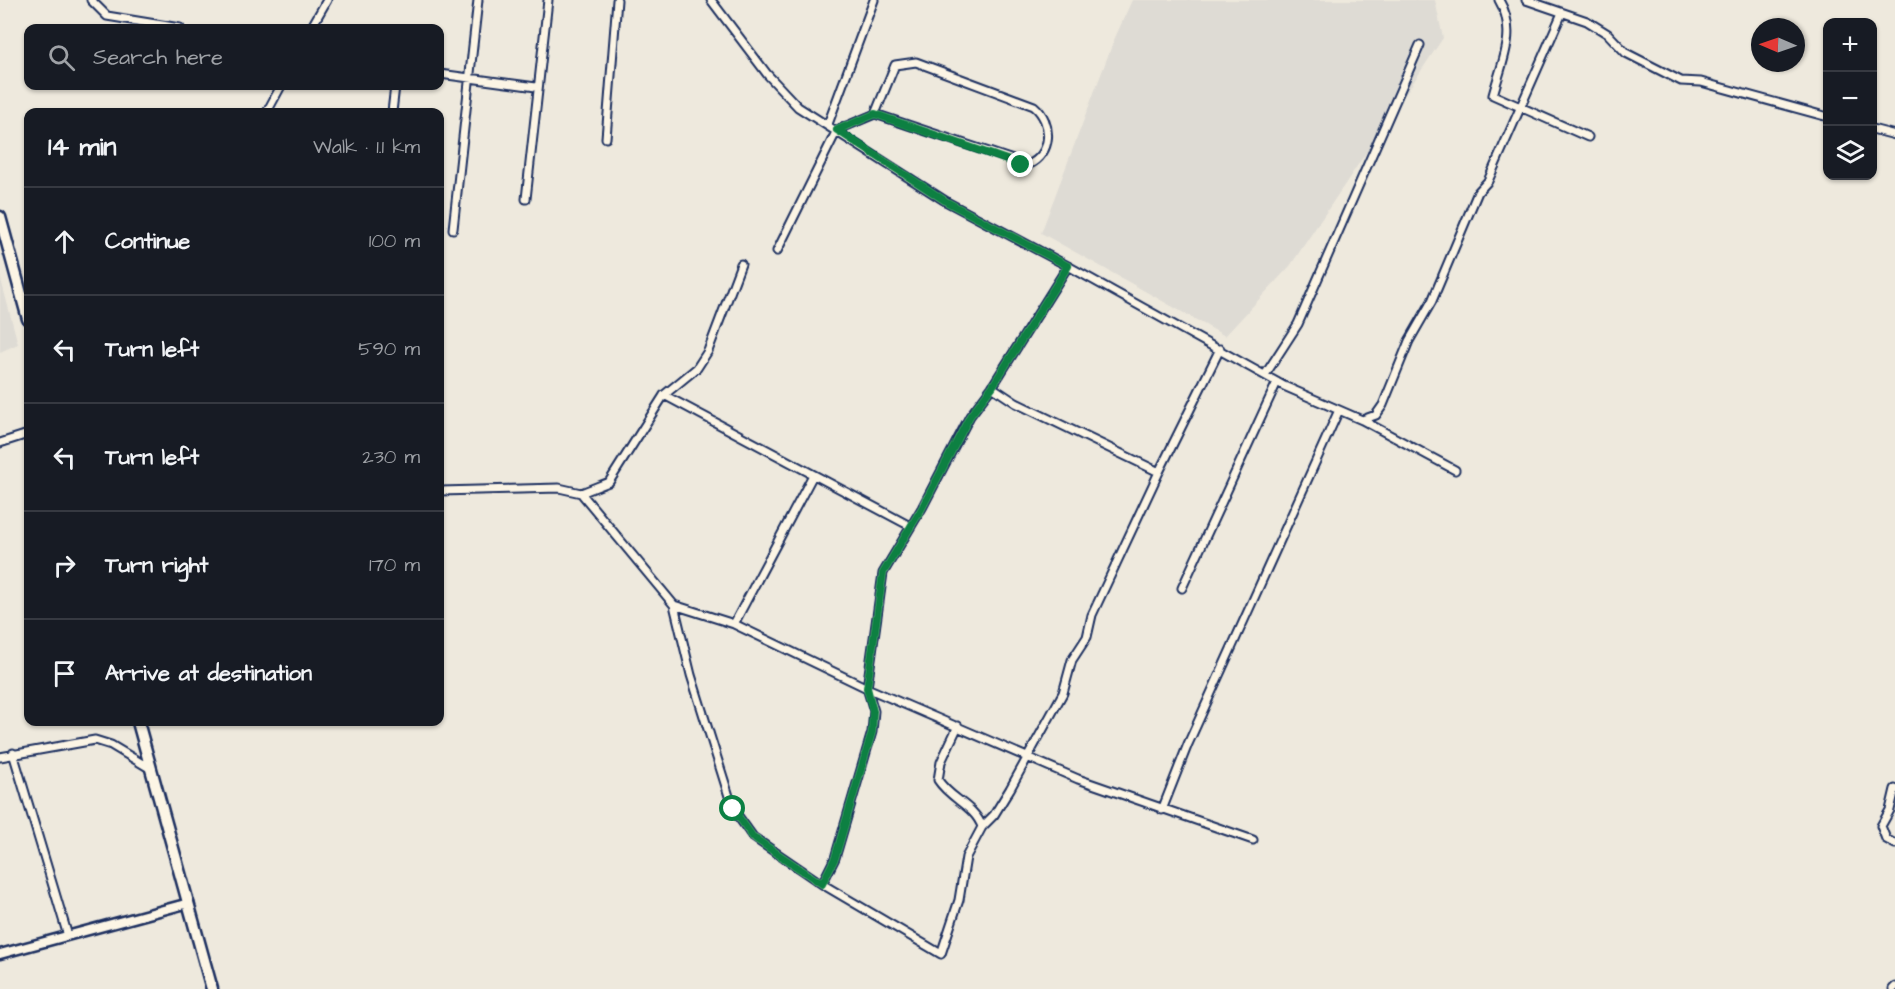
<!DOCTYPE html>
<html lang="en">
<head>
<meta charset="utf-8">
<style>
  :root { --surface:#171b24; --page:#20242c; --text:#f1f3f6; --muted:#9ea1a6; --line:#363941 }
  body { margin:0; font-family:"Architects Daughter",sans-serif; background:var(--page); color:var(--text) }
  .controls { position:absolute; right:18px; top:18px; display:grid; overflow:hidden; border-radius:12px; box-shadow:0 2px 4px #0004 }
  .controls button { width:54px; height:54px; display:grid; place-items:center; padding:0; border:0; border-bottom:2px solid var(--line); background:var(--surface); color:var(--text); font:30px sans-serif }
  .compass { position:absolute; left:1751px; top:18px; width:54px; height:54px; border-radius:50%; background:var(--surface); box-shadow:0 2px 4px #0004; rotate:272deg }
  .stop { position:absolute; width:18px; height:18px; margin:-14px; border:4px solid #0b8043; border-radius:50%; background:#fff }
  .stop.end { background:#0b8043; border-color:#fff; box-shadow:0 2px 6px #0008 }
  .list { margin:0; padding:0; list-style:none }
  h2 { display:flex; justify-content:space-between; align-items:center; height:78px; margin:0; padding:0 24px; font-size:26px }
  h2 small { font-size:20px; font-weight:400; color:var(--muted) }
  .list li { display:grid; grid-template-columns:39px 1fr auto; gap:18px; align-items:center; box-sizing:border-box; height:108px; padding:0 24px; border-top:2px solid var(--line) }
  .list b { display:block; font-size:22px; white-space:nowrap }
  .list em { font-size:20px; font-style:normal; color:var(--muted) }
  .icon { flex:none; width:33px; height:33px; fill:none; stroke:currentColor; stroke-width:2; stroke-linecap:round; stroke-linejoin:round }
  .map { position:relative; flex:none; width:1895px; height:989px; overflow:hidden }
  .search { position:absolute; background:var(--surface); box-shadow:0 2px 4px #0004; left:24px; top:24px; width:420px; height:66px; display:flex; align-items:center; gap:15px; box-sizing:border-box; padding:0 21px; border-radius:12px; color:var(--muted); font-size:22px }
  .panel { position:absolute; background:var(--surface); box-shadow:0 2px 4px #0004; left:24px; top:108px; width:420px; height:618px; border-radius:12px }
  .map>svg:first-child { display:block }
  .built { fill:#dedbd4 }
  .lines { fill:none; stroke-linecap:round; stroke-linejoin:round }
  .minor-casing { stroke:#1b2f5e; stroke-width:11 }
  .tertiary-casing { stroke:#1b2f5e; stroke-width:13 }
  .primary-casing { stroke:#1b2f5e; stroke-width:15 }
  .minor { stroke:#fcf5e5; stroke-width:7 }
  .tertiary { stroke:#fcf5e5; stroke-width:8 }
  .primary { stroke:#fcf5e5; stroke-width:10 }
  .route { stroke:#0b8043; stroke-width:8 }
</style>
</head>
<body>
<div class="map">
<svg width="1895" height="989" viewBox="0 0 1895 989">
  <rect width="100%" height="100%" fill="#eee9dd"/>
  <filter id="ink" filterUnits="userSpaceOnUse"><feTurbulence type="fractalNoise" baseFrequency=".0167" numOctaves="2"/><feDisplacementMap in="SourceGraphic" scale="12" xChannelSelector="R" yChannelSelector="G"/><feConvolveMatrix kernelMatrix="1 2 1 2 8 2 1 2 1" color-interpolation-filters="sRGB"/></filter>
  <g filter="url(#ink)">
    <path class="built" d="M1132,0H1435L1443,38L1290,266L1225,336L1041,233L1114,40Z
      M0,276L18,344L0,352Z"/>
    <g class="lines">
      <g class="minor-casing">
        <path id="minor" d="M91,0L107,16L180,28
          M711,0L767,74L798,107L947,202L1068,266L1284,386L1362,420L1455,470
          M1499,0C1518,32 1502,61 1493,95L1588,137
          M1526,0L1587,21L1608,34L1626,53L1681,81L1701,82L1828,117
          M311,28L327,0
          M440,74L536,87
          M267,112L281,86
          M392,112L395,86
          M828,124L874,0
          M1872,129L1895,135
          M606,138L617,0
          M526,199L548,0
          M453,229L478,0
          M777,251L837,130L875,114L1028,165C1053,154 1053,122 1034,106L916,62L895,65L875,114
          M1265,375L1298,324L1420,45
          M992,387L1016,403L1159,472
          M664,395L910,526
          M1362,420L1376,415L1383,405L1409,341L1432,301L1478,192L1488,181L1562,13
          M0,443L28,434
          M440,491L559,488L581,493L674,605L734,624L867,688L1078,779L1253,840
          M581,493L609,482L664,395L697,368L708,351L741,264
          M1182,588L1277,382
          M674,605L691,675L733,809L753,837L822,884L941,954L959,900L966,857L982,827L994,815L1010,789L1063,693L1072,660L1087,637L1092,615L1159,472L1220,349
          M734,624L813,475
          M958,726L941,762L938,780C950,799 975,806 982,827
          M13,753L68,936
          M0,757L95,740L111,745L151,769
          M1895,789L1890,810L1881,826L1886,839L1895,844
          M1162,810L1188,744L1339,410
          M822,884L835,858L872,732L874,711L867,688L883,573L922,508L970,416L992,387L1068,266
          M1893,989L1895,987"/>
      </g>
      <g class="tertiary-casing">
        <path id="tertiary" d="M0,954L189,903"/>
      </g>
      <g class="primary-casing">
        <path id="primary" d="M0,217L28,319
          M138,722L212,989"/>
      </g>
      <use href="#minor" class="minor"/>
      <use href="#tertiary" class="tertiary"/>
      <use href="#primary" class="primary"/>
    </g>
  </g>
  <g class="lines" filter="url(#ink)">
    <path class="route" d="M733,809L753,837L822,884L835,858L872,732L873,711L867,688L883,573L922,508L970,416L992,387L1068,266L947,202L837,130L875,114L1021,165"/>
  </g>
</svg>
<div class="controls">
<button>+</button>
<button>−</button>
<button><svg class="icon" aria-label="layers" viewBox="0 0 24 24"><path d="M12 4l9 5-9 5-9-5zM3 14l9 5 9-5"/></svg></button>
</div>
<svg class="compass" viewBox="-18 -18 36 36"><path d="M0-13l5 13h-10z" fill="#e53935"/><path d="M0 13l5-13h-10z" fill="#9ea1a6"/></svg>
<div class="stop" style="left:733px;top:809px"></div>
<div class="stop end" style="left:1021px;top:165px"></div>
<div class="search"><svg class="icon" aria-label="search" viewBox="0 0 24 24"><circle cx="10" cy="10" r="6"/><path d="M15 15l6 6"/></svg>Search here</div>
<section class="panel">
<h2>14 min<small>Walk · 1.1 km</small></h2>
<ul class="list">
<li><svg class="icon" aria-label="ahead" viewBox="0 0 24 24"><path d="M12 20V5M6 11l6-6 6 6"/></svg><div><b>Continue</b></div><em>100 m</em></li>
<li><svg class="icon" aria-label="left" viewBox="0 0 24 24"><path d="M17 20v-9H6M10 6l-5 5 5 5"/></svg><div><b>Turn left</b></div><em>590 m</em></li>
<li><svg class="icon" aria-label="left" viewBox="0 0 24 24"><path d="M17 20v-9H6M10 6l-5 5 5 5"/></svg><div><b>Turn left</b></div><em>230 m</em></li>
<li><svg class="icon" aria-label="right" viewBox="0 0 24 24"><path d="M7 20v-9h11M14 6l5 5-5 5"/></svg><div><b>Turn right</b></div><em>170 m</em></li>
<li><svg class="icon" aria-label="arrive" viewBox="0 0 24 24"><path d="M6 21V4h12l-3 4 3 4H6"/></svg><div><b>Arrive at destination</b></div></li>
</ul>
</section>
</div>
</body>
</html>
